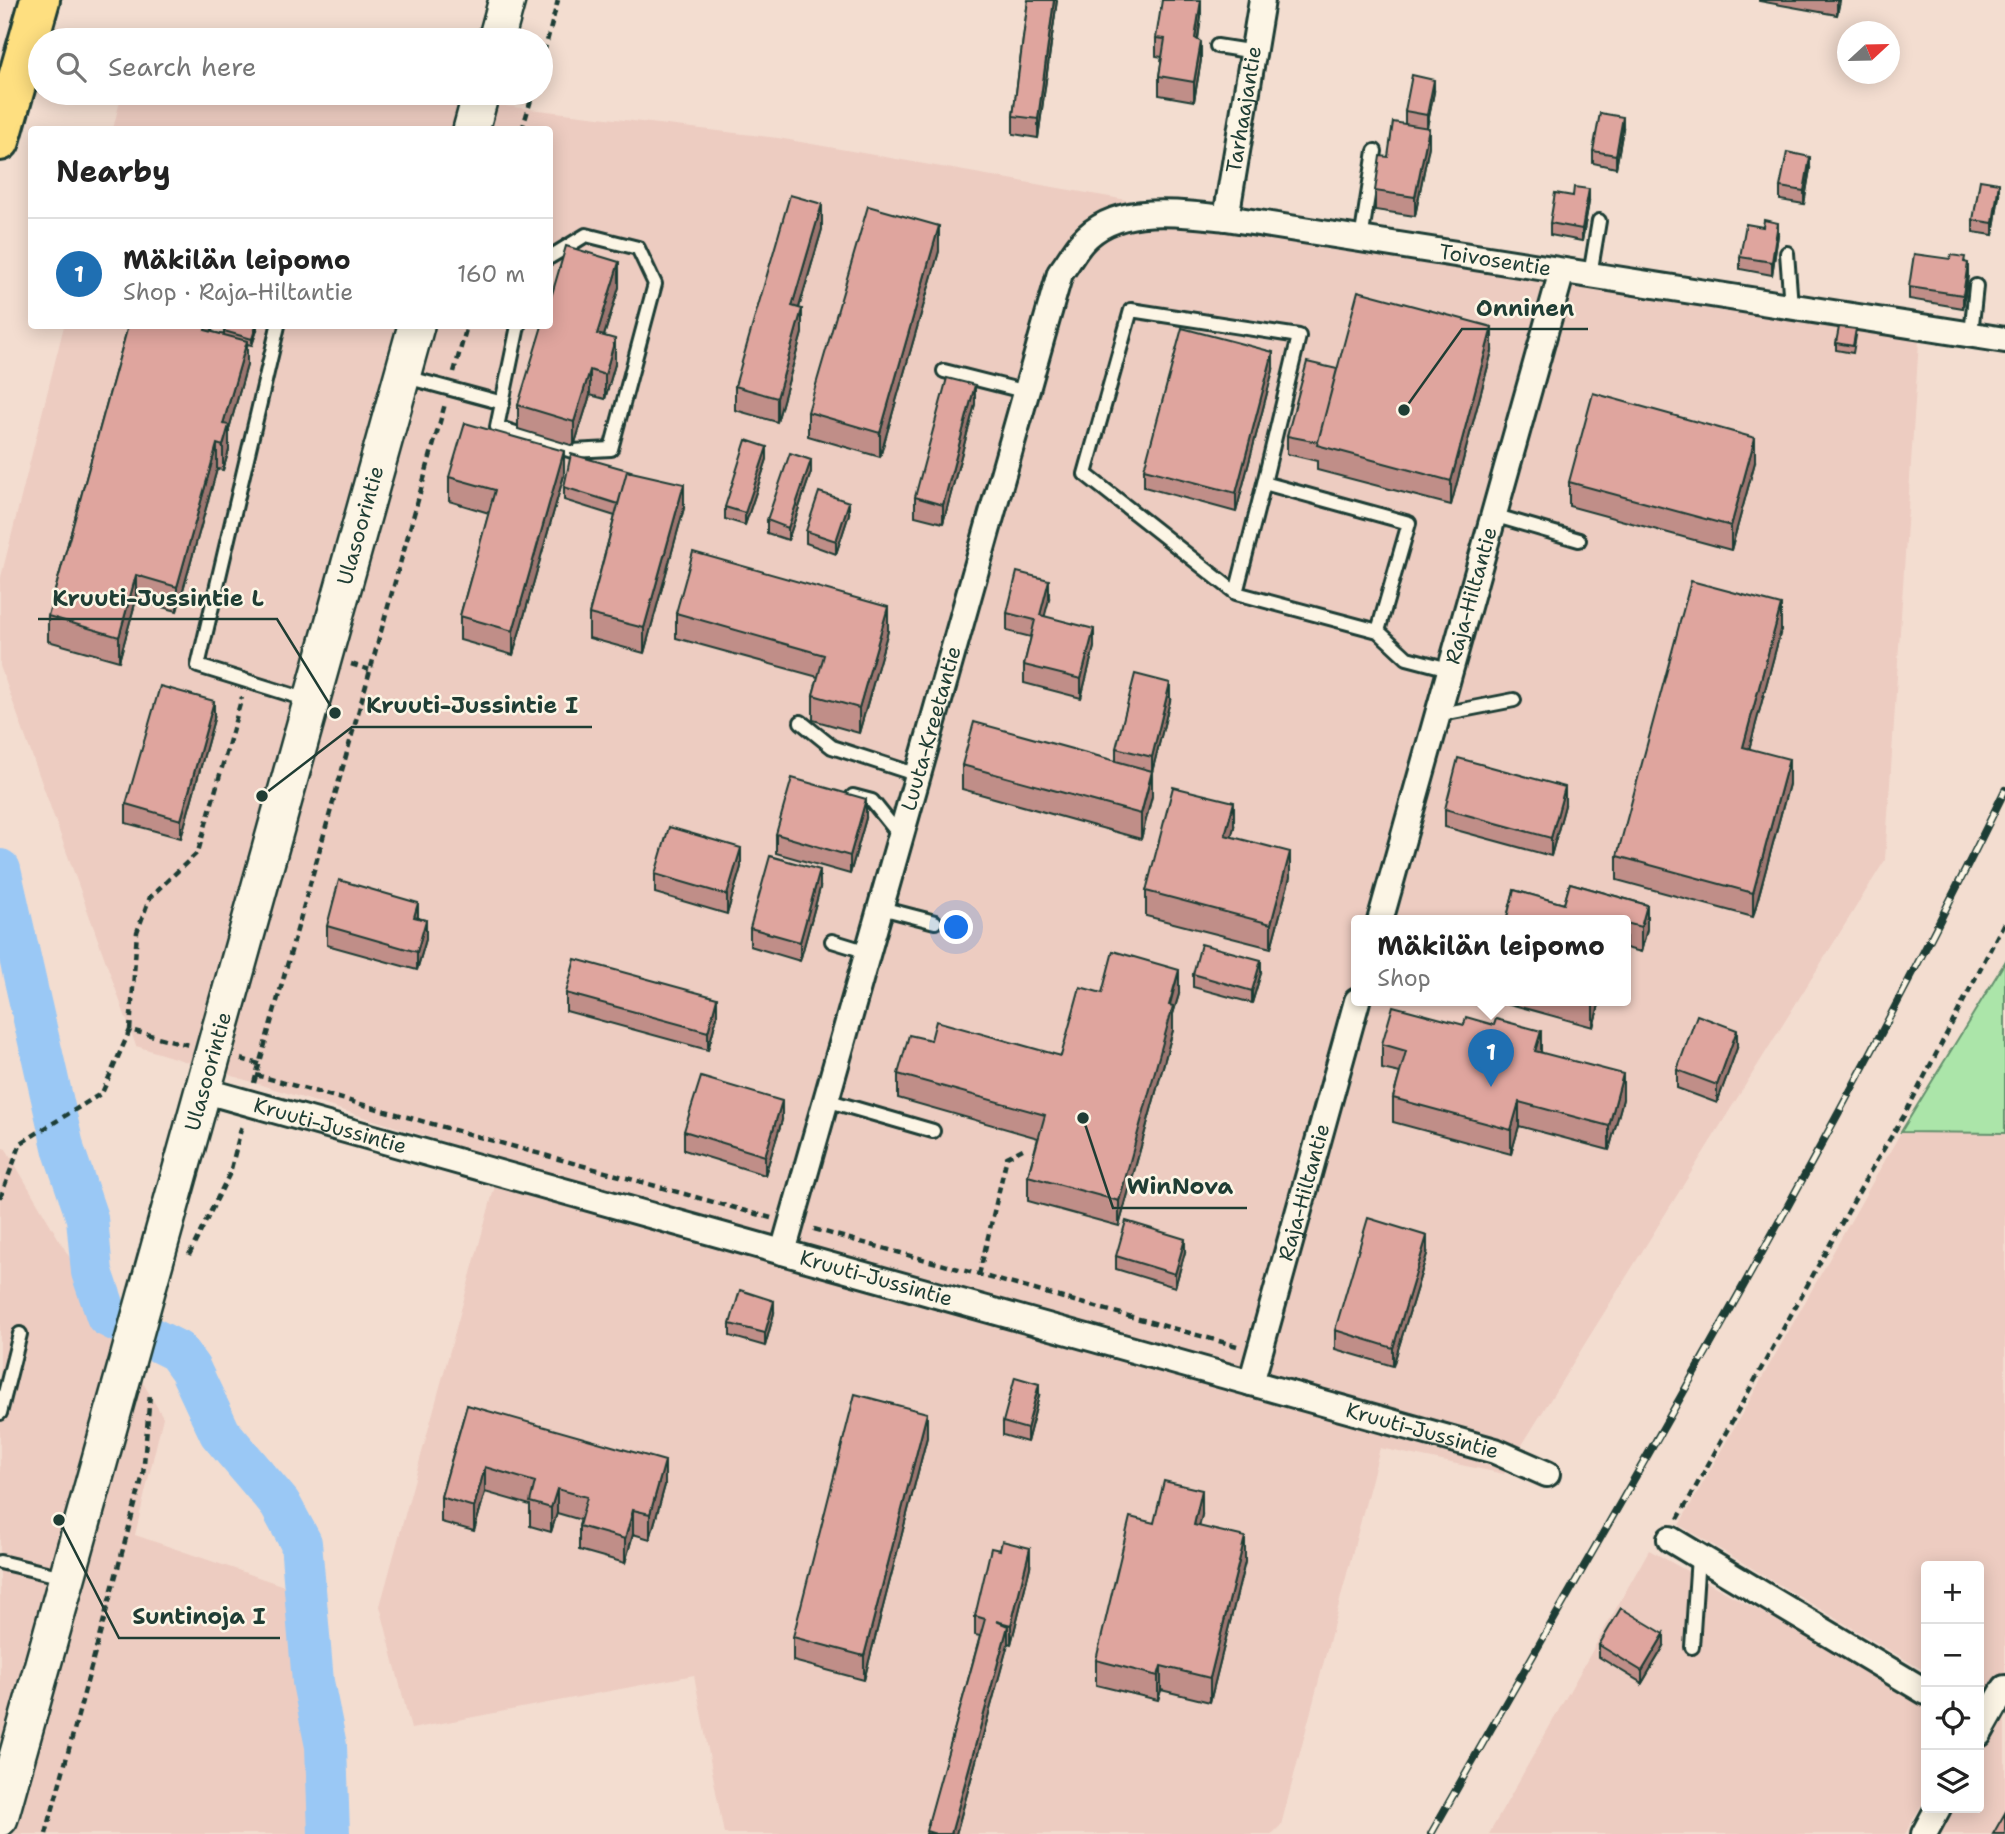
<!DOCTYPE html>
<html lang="en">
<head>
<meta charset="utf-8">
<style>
  :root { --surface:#fff; --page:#f2f2f2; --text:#222; --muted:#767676; --line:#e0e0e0; --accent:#1f6fb2 }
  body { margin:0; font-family:"Shantell Sans",sans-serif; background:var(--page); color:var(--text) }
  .controls { position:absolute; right:21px; bottom:21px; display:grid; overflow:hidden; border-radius:7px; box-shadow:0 4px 18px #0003 }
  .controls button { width:63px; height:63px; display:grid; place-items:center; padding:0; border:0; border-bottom:2px solid var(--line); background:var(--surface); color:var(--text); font:35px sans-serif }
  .compass { position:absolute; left:1837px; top:21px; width:63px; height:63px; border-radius:50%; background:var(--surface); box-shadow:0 4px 18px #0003; rotate:68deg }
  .you { position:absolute; left:957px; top:928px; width:24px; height:24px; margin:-18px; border:5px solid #fff; border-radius:50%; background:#1a73e8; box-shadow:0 0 0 10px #1a73e833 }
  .badge { display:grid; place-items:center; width:46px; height:46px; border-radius:50%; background:var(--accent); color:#fff; font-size:23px; font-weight:700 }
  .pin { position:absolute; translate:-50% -58px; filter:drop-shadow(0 2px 4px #0008) }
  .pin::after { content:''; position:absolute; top:37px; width:24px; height:21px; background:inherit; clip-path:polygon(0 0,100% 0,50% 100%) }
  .popup { position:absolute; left:1351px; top:915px; width:280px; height:91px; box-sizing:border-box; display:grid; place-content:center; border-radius:7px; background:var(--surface); filter:drop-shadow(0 2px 5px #0005); font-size:23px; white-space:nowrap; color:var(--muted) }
  .popup b { font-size:26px; color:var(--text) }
  .popup::after { content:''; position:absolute; left:50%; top:100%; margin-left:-14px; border:14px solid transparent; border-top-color:var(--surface) }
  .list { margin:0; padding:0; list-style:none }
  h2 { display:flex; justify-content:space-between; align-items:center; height:91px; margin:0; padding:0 28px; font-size:30px }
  h2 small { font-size:23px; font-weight:400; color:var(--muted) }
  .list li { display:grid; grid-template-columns:46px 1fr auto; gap:21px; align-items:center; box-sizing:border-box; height:112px; padding:0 28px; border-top:2px solid var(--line) }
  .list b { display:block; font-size:26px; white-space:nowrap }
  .list p { margin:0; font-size:23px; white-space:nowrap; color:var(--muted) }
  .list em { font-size:23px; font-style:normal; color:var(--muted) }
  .icon { flex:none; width:38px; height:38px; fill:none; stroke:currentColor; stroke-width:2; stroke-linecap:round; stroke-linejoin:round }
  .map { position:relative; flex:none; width:2005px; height:1834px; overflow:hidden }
  .search { position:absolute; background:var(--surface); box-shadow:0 4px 18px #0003; left:28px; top:28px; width:525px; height:77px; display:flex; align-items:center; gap:18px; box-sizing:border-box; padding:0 24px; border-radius:38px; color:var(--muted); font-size:26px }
  .panel { position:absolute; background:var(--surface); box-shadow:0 4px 18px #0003; left:28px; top:126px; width:525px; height:203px; border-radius:7px }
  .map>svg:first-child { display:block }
  .built { fill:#edccc1; fill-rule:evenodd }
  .green { fill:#abe5a9; stroke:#65916e; stroke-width:2 }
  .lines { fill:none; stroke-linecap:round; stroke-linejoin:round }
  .river { stroke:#9ac8f5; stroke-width:42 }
  .lane-casing { stroke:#1f3d34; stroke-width:18 }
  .street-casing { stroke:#1f3d34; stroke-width:30 }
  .secondary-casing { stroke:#1f3d34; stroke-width:40 }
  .highway-casing { stroke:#1f3d34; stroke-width:44 }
  .path { stroke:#1f3d34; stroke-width:4.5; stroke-dasharray:7 5; stroke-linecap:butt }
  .lane { stroke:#fcf5e5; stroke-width:12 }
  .street { stroke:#fcf5e5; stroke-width:24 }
  .secondary { stroke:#fcf5e5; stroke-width:35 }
  .highway { stroke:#fedf80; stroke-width:38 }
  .rail-casing { stroke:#1f3d34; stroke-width:8 }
  .rail { stroke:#fcf5e5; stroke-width:5; stroke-dasharray:16; stroke-linecap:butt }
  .wall { fill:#c08e88; stroke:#1f3d34; stroke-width:2 }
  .shaded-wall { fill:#9c746f; stroke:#1f3d34; stroke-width:2 }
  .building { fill:#dfa59e; stroke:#1f3d34; stroke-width:2 }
  .labels { text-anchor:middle; stroke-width:5; stroke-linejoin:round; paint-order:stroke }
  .street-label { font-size:21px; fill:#1f3d34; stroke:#fcf5e5 }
  .leader { fill:none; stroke:#1f3d34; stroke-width:2.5 }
  .callout-dot { fill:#1f3d34; stroke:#fcf5e5; stroke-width:2.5 }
  .callout-label { font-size:23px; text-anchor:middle; font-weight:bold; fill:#1f3d34; stroke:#fcf5e5; stroke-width:5; stroke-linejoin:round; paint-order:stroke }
</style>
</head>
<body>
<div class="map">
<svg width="2005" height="1834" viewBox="0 0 2005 1834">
  <rect width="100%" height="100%" fill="#f3ddd0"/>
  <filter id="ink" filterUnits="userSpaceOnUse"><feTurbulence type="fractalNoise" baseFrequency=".0143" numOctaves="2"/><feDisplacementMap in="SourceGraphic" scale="14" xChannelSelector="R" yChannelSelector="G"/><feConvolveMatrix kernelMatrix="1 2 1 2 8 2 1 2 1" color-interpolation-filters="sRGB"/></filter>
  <g filter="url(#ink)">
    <path class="built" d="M122,93H393L778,138L1919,341L1885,860L1504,1474L1380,1448L1281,1825L1272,1834H724L694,1675L411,1729L380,1606L502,1160L136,1046L0,666V581L64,326H550V130L113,129ZM1356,921H1626V1001H1356Z
      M1901,1132L2005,1133V1834H1939L1954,1808H1979V1566H1926V1672L1679,1525Z
      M0,1147L6,1149L163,1417L135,1535L296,1590L325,1834H0Z
      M1649,1550L1926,1703V1797L1905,1834H1489Z"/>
    <path class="green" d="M2005,962V1133L1901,1132Z"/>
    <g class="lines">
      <path class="river" d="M0,870L64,1151L87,1218L92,1272L107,1316L177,1351L190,1369L220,1433L280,1504L301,1543L313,1682L326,1746L329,1834"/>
      <g class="lane-casing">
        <path id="lane" d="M1217,46L1255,52
          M1361,240L1375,151
          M1787,253L1791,306
          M1590,275L1599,221
          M278,326L198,666L308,700
          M518,326L497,427L572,451L611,449L655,284L638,248L586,235L550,257
          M1971,334L1976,286
          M944,371L1027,392
          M406,377L503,403
          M1493,515L1579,540
          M1236,593L1085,474L1131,310L1299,336L1264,483
          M1378,631L1236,593L1264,483L1409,523L1378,631L1407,658L1449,669
          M1437,715L1514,700
          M801,722L832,747L918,775
          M853,796L872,801L901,837
          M881,908L935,922
          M832,941L868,952
          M826,1100L933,1131
          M0,1413L20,1334
          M0,1562L63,1577
          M1692,1647L1698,1556"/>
      </g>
      <g class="street-casing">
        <g id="street">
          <path id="s1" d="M1226,218L1262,0"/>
          <path id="s2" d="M1380,921L1562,271"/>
          <path id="s3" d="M202,1090L1495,1451L1547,1474"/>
          <path id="s4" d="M783,1252L1060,273C1068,263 1074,251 1082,242C1117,202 1180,214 1226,218L2005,340"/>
          <path id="s5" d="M1251,1383L1357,1001"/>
          <path d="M1670,1539L1926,1692"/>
          <path d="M1979,1734L2005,1688"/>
          <path d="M1924,1834L1938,1808"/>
        </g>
      </g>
      <g class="secondary-casing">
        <g id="secondary">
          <path d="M496,40L507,0"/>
          <path d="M471,130L481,93"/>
          <path id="s6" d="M0,1818L416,326"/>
        </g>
      </g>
      <g class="highway-casing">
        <path id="highway" d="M0,141L40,0"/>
      </g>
      <path class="path" d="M541,64L558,0
        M522,130L533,93
        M454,372L467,326
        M351,664L370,670
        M130,1030L137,932L150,897L198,852L242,697
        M241,1059L259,1064
        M256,1075L771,1218
        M254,1083L445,404
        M0,1198L21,1143L102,1093L130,1030L189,1045
        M814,1229L1237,1346
        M189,1255L230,1173L242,1125
        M979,1275L1007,1157L1027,1147
        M1678,1519L1871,1170L1905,1114L2005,921
        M46,1834L143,1475L150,1394"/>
      <use href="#lane" class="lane"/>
      <use href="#street" class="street"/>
      <use href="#secondary" class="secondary"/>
      <use href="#highway" class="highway"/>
      <g class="rail-casing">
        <path id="rail" d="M1431,1834C1627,1489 1831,1147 2005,790"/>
      </g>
      <use href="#rail" class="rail"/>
    </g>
    <path class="wall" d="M1028,0H1057L1038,138L1013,134V116Z
      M1759,0H1840L1837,15L1759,1Z
      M1201,17L1198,40L1201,60L1194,101L1159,95V76L1162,57L1156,56V38Z
      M1434,92L1427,127L1429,146L1415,216L1375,210V191L1388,157L1405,123V111Z
      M1623,129L1616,168L1593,163V151Z
      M1810,169L1804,204L1780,200V187Z
      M1999,195L1993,235L1973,232V220Z
      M1589,202L1582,241L1550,235V223Z
      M822,229L799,308L802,333L777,422L735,410V386Z
      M1778,235L1772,275L1740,269V257Z
      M939,251L880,457L808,436V412Z
      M1965,262L1968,275L1963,308L1909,299V287Z
      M619,287L604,336L615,364L605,399L590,395L574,446L518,429V405Z
      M128,326H213L212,332L224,335V331L257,330L252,345L247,344V365L229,429V450L223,470L217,469L177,611L136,600L119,661L48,641V616Z
      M1856,336L1853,353L1836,350V343Z
      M1492,351L1451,505L1317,470V461L1287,454V436L1337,369Z
      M1273,370L1236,512L1144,487V469Z
      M975,404L943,523L915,516V497Z
      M767,459L745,525L725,519V507Z
      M1755,462L1731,550L1569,506V482Z
      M631,472L684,508L644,653L589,638V614L615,516L564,500V487Z
      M811,472L788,540L767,533V520Z
      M564,475L513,655L460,640V616L489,513L449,501V477Z
      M849,514L836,554L806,543V531Z
      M1049,599L1044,616L1094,647L1081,698L1024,683V665L1031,637L1007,631V613Z
      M676,613L888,631L859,733L813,720V695L818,677L676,638Z
      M1781,630L1749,749L1789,784L1753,917L1617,880V856Z
      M1170,701L1152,772V796L1141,839L962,789V765L1116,761V748Z
      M214,719L181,838L126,823V804Z
      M1565,805L1551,856L1445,827V809Z
      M866,818L850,874L776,853V834Z
      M1234,827L1231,837L1290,877L1271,948L1146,916V891Z
      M741,867L727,914L655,893V874Z
      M1570,883L1647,905V929L1641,952L1626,948V921H1506L1514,890L1564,904Z
      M820,888L800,961L750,946V928Z
      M418,918L426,939L417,970L327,945V926Z
      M1261,973L1252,1003L1193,987V974Z
      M566,993L717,1016L708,1050L566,1011Z
      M1102,993L1179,994L1173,1014V1030L1119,1226L1028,1201V1176L1038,1138L898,1098V1074L931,1040L1061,1056Z
      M1499,1001H1600L1593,1027Z
      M1382,1044L1541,1052L1623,1099L1609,1150L1519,1126L1511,1154L1393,1122V1098L1400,1073L1382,1069Z
      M1737,1048L1717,1103L1677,1088V1070Z
      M782,1120L765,1175L684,1150V1131Z
      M1185,1252L1175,1287L1116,1269V1256Z
      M1427,1254L1393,1366L1335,1349V1330Z
      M774,1313L765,1346L730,1336V1324Z
      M1039,1396L1027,1442L1003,1435V1422Z
      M467,1405L665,1485L650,1539L633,1534L625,1563L579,1550V1526L581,1520L557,1513L551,1532L530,1526V1505L485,1492L474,1531L441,1522V1497Z
      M927,1437L864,1680L793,1661V1637Z
      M1202,1515L1199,1526L1245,1562L1210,1702L1161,1690L1158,1700L1096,1685V1660L1154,1523Z
      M1030,1567L1011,1644L1008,1643L956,1834H926L980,1636L975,1635V1616Z
      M1599,1645L1664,1646L1642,1683L1599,1657Z"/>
    <path class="shaded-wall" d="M1054,0H1057L1038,138V119Z
      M1201,0V17L1195,57V38Z
      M1837,0H1840L1837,15Z
      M1201,42V60L1194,101V82Z
      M1434,80V92L1427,127V115Z
      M1623,117V129L1616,168V155Z
      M1429,128V146L1415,216V197Z
      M1810,157V169L1804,204V191Z
      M1999,183V195L1993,235V223Z
      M1589,189V202L1582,241V229Z
      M822,204V229L792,331V306Z
      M1778,223V235L1772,275V262Z
      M939,226V251L880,457V433Z
      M619,262V287L597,358V334Z
      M1968,263V275L1963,308V295Z
      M802,309V333L777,422V398Z
      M206,326H213L205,354V330Z
      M257,326V330L252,345V339Z
      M1492,327V351L1451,505V481Z
      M615,339V364L605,399V375Z
      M247,341V365L229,429V450L223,470V424Z
      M1273,352V370L1236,512V493Z
      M590,370V395L574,446V422Z
      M975,385V404L943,523V505Z
      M1755,438V462L1731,550V526Z
      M217,444V469L177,611V587Z
      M767,447V459L745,525V513Z
      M564,451V475L513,655V631Z
      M811,460V472L788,540V528Z
      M684,484V508L644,653V628Z
      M849,502V514L836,554V541Z
      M136,575V600L119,661V637Z
      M1049,580V599L1040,634V615Z
      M1781,605V630L1743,772V747Z
      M888,607V631L859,733V708Z
      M1094,629V647L1081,698V679Z
      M1170,683V701L1152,772V796L1141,839V814L1152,774V757Z
      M214,701V719L181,838V820Z
      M1789,759V784L1753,917V893Z
      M1565,787V805L1551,856V838Z
      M866,799V818L850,874V856Z
      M1234,802V827L1225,860V835Z
      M741,848V867L727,914V895Z
      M1290,852V877L1271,948V924Z
      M820,870V888L800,961V942Z
      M418,903V921L414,917Z
      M1647,905V929L1641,952V927Z
      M426,920V939L417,970V952Z
      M1261,960V973L1252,1003V991Z
      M1179,970V994L1173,1014V1030L1119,1226V1201Z
      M717,998V1016L708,1050V1032Z
      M1593,1001H1600L1593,1027Z
      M1737,1030V1048L1717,1103V1085Z
      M1541,1031V1055L1535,1051Z
      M1623,1074V1099L1609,1150V1126Z
      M782,1101V1120L765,1175V1156Z
      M1519,1102V1126L1511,1154V1130Z
      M1427,1236V1254L1393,1366V1348Z
      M1185,1239V1252L1175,1287V1274Z
      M774,1301V1313L765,1346V1333Z
      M1039,1384V1396L1027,1442V1429Z
      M927,1413V1437L864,1680V1656Z
      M665,1461V1485L650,1539V1514Z
      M485,1467V1492L474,1531V1507Z
      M557,1489V1513L551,1532V1508Z
      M1202,1490V1515L1194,1549V1525Z
      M633,1510V1534L625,1563V1539Z
      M1245,1537V1562L1210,1702V1678Z
      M1030,1548V1567L1011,1644V1625Z
      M1008,1626V1644L956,1834H951Z
      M1664,1634V1646L1642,1683V1671Z
      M1161,1666V1690L1158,1700V1676Z"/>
    <path class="building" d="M1028,0H1054L1038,119L1013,116Z
      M1162,0H1201L1195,38L1201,42L1194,82L1159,76L1165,39L1156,38Z
      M1412,75L1434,80L1427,115L1405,111Z
      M1600,113L1623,117L1616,155L1593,151Z
      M1393,122L1429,128L1415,197L1375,191L1380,156L1388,157Z
      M1787,152L1810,157L1804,191L1780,187Z
      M1980,180L1999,183L1993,223L1973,220Z
      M1574,187L1589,189L1582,229L1550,223L1555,193L1573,196Z
      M790,195L822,204L792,306L802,309L777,398L735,386Z
      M868,206L939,226L880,433L808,412Z
      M1764,220L1778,223L1772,262L1740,257L1746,224L1763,227Z
      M566,246L619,262L597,334L615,339L605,375L590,370L574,422L518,405L542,326H550V301Z
      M1914,254L1950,259L1951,255L1965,257L1964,262L1968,263L1963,295L1909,287Z
      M1358,291L1492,327L1451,481L1317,445Z
      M128,326H206L205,330L247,341L223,424L229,425L223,446L217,444L177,587L136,575L119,637L48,616Z
      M225,326H256L252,339L224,331Z
      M1839,327L1856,329L1853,346L1836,343Z
      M1182,328L1273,352L1236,493L1144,469Z
      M1307,362L1337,369L1318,442L1287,436Z
      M947,378L975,385L943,505L915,497Z
      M1593,393L1755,438L1731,526L1569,482Z
      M465,423L564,451L513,631L460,616L495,490L449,477Z
      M746,440L767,447L745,513L725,507Z
      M790,453L811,460L788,528L767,520Z
      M571,454L631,471L630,472L627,471L618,504L564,487Z
      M627,471L684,484L644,628L589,614Z
      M819,492L849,502L836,541L806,531Z
      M693,552L888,607L859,708L813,695L824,655L676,613Z
      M1017,572L1049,580L1040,615L1094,629L1081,679L1024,665L1035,620L1007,613Z
      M1691,581L1781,605L1743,747L1789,759L1753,893L1617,856Z
      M1135,674L1170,683L1152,757L1116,748Z
      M160,686L214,701L181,820L126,804Z
      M974,722L1152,771L1141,814L962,765Z
      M1458,758L1565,787L1551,838L1445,809Z
      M792,778L866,799L850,856L776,834Z
      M1173,787L1234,802L1225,835L1290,852L1271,924L1146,891Z
      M669,827L741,848L727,895L655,874Z
      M770,856L820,870L800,942L750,928Z
      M339,880L418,903L414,917L426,920L417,952L327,926Z
      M1570,883L1647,905L1641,927L1626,923V921H1506L1514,890L1564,904Z
      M1201,944L1261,960L1252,991L1193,974Z
      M1113,951L1179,970L1169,1005L1173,1006L1119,1201L1028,1176L1045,1115L898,1074L909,1035L931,1040L936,1021L1061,1056L1080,987L1102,993Z
      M575,959L717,998L708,1032L566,993Z
      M1393,1006L1464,1025L1466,1017L1494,1025L1496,1019L1541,1031L1535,1051L1623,1074L1609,1126L1519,1102L1511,1130L1393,1098L1406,1051L1382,1044Z
      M1697,1015L1737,1030L1717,1085L1677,1070Z
      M701,1077L782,1101L765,1156L684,1131Z
      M1368,1218L1427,1236L1393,1348L1335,1330Z
      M1126,1221L1185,1239L1175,1274L1116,1256Z
      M740,1290L774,1301L765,1333L730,1324Z
      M1015,1377L1039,1384L1027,1429L1003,1422Z
      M855,1394L927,1413L864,1656L793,1637Z
      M467,1405L665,1461L650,1514L633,1510L625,1539L579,1526L587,1497L557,1489L551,1508L530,1502L535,1482L485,1467L474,1507L441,1497Z
      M1164,1481L1202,1490L1194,1525L1245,1537L1210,1678L1161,1666L1158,1676L1096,1660L1130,1517L1154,1523Z
      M1002,1541L1030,1548L1011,1625L996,1621L1008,1626L951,1834H936L926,1831L985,1619L975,1616L991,1548L1000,1550Z
      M1621,1608L1664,1634L1642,1671L1599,1645Z
      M2005,1813V1834H1993Z"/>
  </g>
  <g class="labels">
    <g class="street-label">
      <text dy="7" stroke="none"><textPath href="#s1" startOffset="110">Tarhaajantie</textPath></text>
      <text dy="7" stroke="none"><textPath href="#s4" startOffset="1480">Toivosentie</textPath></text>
      <text dy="7" stroke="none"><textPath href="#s6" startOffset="1342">Ulasoorintie</textPath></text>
      <text dy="7" stroke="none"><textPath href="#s2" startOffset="338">Raja-Hiltantie</textPath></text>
      <text dy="7" stroke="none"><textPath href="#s4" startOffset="544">Luuta-Kreetantie</textPath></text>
      <text dy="7" stroke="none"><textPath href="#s6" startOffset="775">Ulasoorintie</textPath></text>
      <text dy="7" stroke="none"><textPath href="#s3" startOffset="133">Kruuti-Jussintie</textPath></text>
      <text dy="7" stroke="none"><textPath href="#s5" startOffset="198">Raja-Hiltantie</textPath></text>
      <text dy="7" stroke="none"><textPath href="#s3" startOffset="700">Kruuti-Jussintie</textPath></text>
      <text dy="7" stroke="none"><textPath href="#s3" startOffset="1267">Kruuti-Jussintie</textPath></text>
    </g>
  </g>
  <path class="leader" d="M1404 410L1462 329H1588M335 713L277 619H38M262 796L352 727H592M1083 1118L1113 1208H1247M59 1520L119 1638H280"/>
  <g class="callout-dot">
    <circle cx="1404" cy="410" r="7"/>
    <circle cx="335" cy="713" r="7"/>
    <circle cx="262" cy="796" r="7"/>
    <circle cx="1083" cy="1118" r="7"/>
    <circle cx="59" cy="1520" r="7"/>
  </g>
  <g class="callout-label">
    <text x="1525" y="316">Onninen</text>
    <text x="158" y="606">Kruuti-Jussintie L</text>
    <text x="472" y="713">Kruuti-Jussintie I</text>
    <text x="1180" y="1194">WinNova</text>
    <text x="199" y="1624">Suntinoja I</text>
  </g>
</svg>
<div class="controls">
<button>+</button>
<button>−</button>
<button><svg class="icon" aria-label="locate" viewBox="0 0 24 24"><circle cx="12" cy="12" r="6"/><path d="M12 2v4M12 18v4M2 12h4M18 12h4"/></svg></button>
<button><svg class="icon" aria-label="layers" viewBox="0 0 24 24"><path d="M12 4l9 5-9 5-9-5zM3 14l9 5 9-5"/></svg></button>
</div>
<svg class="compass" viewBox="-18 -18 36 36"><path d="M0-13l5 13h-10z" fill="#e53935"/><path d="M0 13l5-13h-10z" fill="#767676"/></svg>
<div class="you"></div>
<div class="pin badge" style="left:1491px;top:1087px">1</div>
<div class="popup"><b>Mäkilän leipomo</b>Shop</div>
<div class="search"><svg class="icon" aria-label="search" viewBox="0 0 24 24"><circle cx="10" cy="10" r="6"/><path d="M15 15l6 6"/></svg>Search here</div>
<section class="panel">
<h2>Nearby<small></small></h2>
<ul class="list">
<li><span class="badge">1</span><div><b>Mäkilän leipomo</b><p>Shop · Raja-Hiltantie</p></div><em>160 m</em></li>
</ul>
</section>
</div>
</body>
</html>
